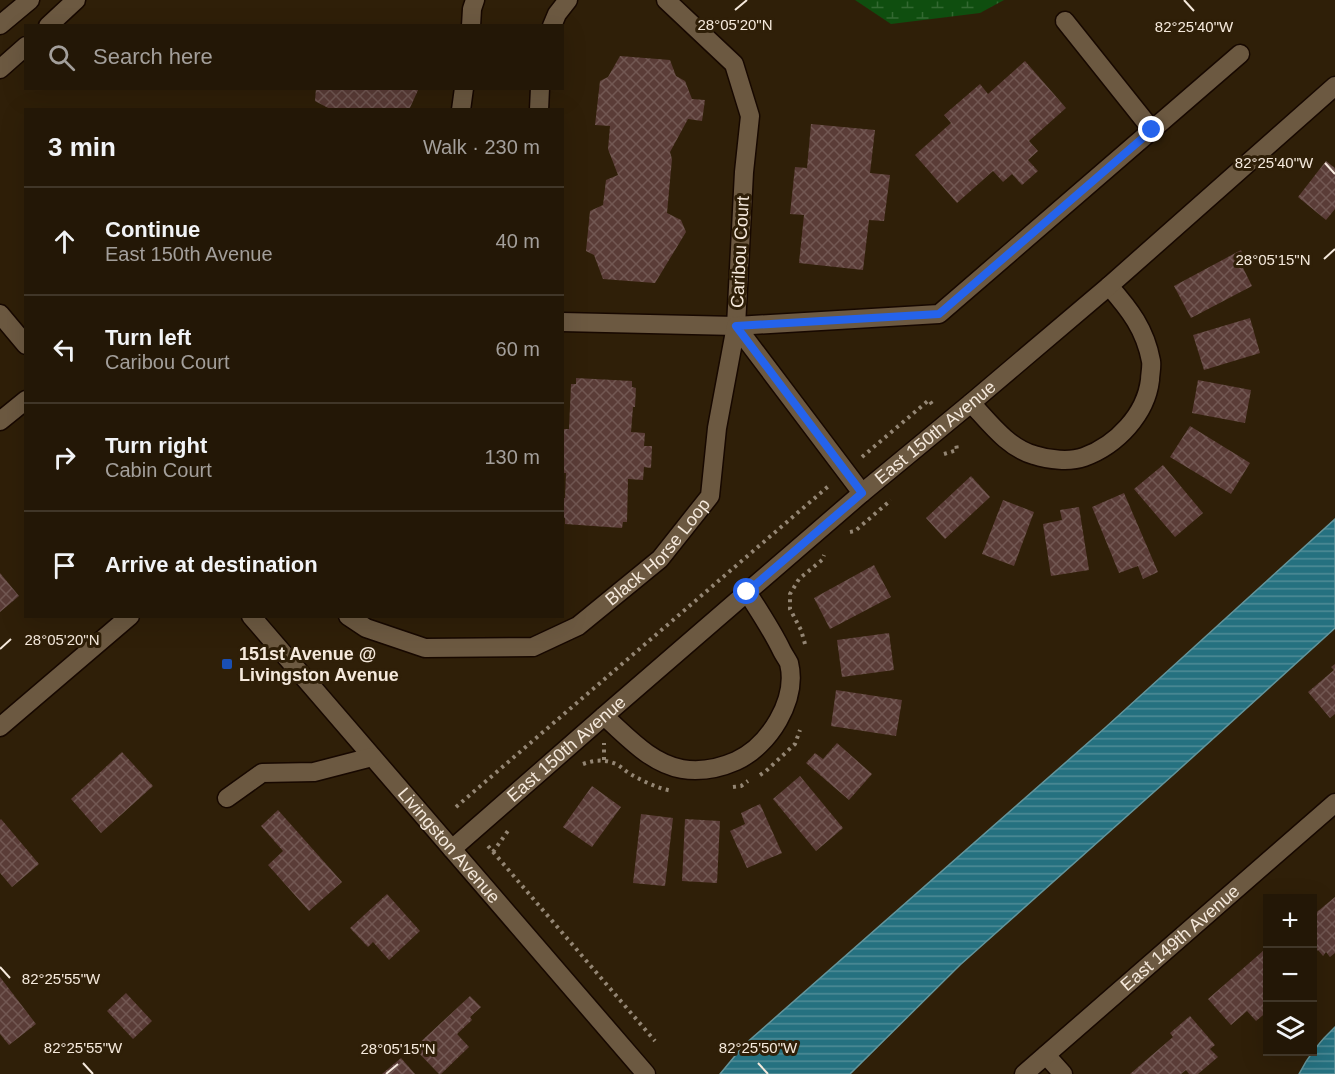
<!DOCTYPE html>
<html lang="en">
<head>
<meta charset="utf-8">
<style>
  :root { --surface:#231706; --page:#2b2010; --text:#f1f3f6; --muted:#a39f9b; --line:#403628 }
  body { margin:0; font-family:Helvetica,sans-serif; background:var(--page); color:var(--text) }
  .controls { position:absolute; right:18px; bottom:18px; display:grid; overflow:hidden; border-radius:0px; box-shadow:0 6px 24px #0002 }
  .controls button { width:54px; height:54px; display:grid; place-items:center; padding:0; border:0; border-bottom:2px solid var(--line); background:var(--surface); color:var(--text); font:30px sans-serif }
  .stop { position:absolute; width:18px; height:18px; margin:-14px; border:4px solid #2563eb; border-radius:50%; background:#fff }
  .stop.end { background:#2563eb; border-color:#fff; box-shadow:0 2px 6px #0008 }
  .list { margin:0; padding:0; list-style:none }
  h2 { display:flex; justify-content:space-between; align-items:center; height:78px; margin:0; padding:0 24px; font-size:26px }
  h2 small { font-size:20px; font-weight:400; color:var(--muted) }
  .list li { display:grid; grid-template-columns:39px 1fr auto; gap:18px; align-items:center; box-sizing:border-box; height:108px; padding:0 24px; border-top:2px solid var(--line) }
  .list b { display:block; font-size:22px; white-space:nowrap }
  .list p { margin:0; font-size:20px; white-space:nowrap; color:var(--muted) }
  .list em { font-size:20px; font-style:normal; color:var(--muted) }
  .icon { flex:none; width:33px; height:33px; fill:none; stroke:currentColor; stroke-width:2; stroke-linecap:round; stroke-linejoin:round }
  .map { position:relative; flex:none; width:1335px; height:1074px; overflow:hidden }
  .search { position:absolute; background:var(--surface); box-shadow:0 6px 24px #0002; left:24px; top:24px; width:540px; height:66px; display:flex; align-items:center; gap:15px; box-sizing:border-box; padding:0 21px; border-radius:0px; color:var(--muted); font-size:22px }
  .panel { position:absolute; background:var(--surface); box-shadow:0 6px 24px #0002; left:24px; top:108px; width:540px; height:510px; border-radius:0px }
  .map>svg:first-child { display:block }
  .wetland { fill:url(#wetland-marsh) }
  .water { fill:url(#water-rules); stroke:#63959c; stroke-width:1.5 }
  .building { fill:url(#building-cross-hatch) }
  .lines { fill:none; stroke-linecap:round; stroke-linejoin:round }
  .minor-casing { stroke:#170800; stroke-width:21 }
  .path { stroke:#948674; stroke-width:4; stroke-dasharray:3 4.5; stroke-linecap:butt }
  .minor { stroke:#6c5941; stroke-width:18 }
  .route { stroke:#2563eb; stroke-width:8 }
  .ticks { fill:none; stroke:#f5e9dc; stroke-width:2 }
  .transit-dot { fill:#1a4fb4; stroke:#2f1f08; stroke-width:2 }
  .labels { text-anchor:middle; stroke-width:6; stroke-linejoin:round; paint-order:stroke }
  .street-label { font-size:18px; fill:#f5e9dc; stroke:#2f1f08 }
  .poi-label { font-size:18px; font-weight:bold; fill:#f5e9dc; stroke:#2f1f08; text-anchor:start }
  .ticks-label { font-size:15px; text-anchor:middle; fill:#f5e9dc; stroke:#2f1f08; stroke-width:6; stroke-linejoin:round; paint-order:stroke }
</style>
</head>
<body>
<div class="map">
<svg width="1335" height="1074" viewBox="0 0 1335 1074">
  <defs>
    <pattern id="wetland-marsh" width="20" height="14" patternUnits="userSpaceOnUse" patternTransform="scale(1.5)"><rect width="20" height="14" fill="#0f4e0f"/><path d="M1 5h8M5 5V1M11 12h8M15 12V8" fill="none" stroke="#336831"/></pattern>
    <pattern id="water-rules" width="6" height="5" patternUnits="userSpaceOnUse" patternTransform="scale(1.5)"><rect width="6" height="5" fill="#257180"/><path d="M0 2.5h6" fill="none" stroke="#508c97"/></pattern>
    <pattern id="building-cross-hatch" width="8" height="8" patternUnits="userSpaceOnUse" patternTransform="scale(1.5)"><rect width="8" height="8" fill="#5a3c37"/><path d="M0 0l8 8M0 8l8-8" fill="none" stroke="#725853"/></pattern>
  </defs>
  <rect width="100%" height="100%" fill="#2f1f08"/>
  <path class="wetland" d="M855,0H1004L980,13L891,24Z"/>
  <path class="water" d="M1335,519V628L1173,775L960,965L850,1074H720L744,1045L1106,727Z
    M1335,1027V1074H1299C1308,1056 1320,1041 1335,1027Z"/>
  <path class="building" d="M620,56L670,60L676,76L685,81L692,99L705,100L702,121L688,119L670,152L672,159L667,213L681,220L686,232L655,283L603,279L594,255L586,251L590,211L603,205L606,180L618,175L608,149L610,126L595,125L600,81L608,77Z
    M1025,61L1066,108L1029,141L1038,151L1028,160L1038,171L1022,185L1012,174L1003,182L993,171L957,203L915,155L951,123L944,115L980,84L988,94Z
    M316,88H419L409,110H332L315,101Z
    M811,124L875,130L870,173L890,175L884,221L869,220L863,270L799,263L804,215L790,214L795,167L807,168Z
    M1326,161L1335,168V209L1326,220L1298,197Z
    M1241,250L1248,265L1243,268L1252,286L1191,318L1174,286Z
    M1250,318L1260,353L1204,370L1193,335Z
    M576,378L632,381V387L636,388L635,407H633L631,432L645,433L644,446H652L651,468L644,467L643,480L628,479L627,522H623L622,528L565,524V518L562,517L563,498H565L566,473H562V429H569L571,384H576Z
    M1198,380L1251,390L1245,423L1192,413Z
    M1190,426L1250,463L1231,494L1170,457Z
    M1163,465L1203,513L1175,537L1134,489Z
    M971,476L990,497L945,539L926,518Z
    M1124,493L1158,572L1143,579L1138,566L1119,573L1092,507Z
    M1003,500L1034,512L1014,566L982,554Z
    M1079,507L1089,570L1051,576L1043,524L1062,520L1060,510Z
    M874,565L891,597L830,629L814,598Z
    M0,573L19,596L0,612Z
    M889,633L894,670L842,677L837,640Z
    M1335,664V714L1330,718L1308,692L1334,670L1331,667Z
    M836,690L902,700L896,736L831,726Z
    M837,743L872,774L849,800L806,763L815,753L823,759Z
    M122,752L153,786L101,833L71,799Z
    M800,776L843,828L816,851L773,799Z
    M592,786L621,807L592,847L563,827Z
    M760,804L782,853L747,868L730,831L745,824L741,813Z
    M278,810L342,882L309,911L268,865L283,851L261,826Z
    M641,814L673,818L665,886L633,883Z
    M1,819L39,864L12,887L0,873V820Z
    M685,819L720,821L717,883L682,881Z
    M387,894L420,931L389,960L373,942L368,947L350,928Z
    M1335,897V953L1330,957L1326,952L1323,956L1318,950L1312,955V916Z
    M1263,951L1268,956V1011L1256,1021L1247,1011L1231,1025L1208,999Z
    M0,977L36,1024L9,1045L0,1034Z
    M126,993L152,1021L133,1039L107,1011Z
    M470,996L481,1007L470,1017L472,1020L457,1034L469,1047L441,1074H439L414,1048Z
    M1190,1016L1215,1045L1210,1049L1218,1057L1198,1074H1189L1186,1070L1181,1074H1130L1173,1037L1170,1033Z
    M401,1058L415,1074H382Z"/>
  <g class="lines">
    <g class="minor-casing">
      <g id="minor">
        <path d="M666,0L734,64L750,116L744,172L736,326L862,493"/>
        <path d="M1065,21L1152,130"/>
        <path d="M0,25L30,0"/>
        <path d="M48,26L76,0"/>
        <path d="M471,26L472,9L475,0"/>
        <path d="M552,26L557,14L568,0"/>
        <path d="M0,69L26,46"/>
        <path d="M461,110L464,88"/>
        <path d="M539,110L540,88"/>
        <path d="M0,314L26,345"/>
        <path d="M562,322L736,326L939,314L1240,54"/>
        <path d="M971,403C989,422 1008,448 1034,455C1049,460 1070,462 1084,457C1117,445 1146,414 1150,380C1150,374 1152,367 1151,361C1145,329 1130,310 1109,286"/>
        <path d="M0,421L26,400"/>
        <path id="s1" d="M251,616L646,1074"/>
        <path id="s2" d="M348,616L366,628L425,648L533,647L578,626L660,559L710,496L717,428L736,326"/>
        <path d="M604,716C628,737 650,763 682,769C700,772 720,768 736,761C769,746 798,700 789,663C787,659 784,655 782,651C772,630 759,611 747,592"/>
        <path d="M0,727L130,616"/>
        <path d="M227,798L262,773L314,772L372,757"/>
        <path id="s3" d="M452,849L604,716L862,493L971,403L1109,286L1335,86"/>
        <path d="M1046,1055L1063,1074"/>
        <path id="s4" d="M1024,1074L1335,803"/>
      </g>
    </g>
    <path class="path" d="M944,454L957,450L956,443
      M862,457L929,400L934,407
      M850,532L855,531L891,500
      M805,644L801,630L790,609V594L799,579L822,560L824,555
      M604,760V743
      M583,764C594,760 605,759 616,764C622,767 626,772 632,775C645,782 659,789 673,791
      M760,775L766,771L795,744L800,730
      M733,787L741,786L748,781
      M456,807L831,484
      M488,846L655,1041
      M493,852L510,828"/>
    <use href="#minor" class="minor"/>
  </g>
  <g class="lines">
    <path class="route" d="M747,592L862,493L736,326L939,314L1152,130"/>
  </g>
  <path class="ticks" d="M1184,0L1194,11M735,10L747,0M1325,163L1335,174M1324,259L1335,249M0,649L11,639M0,967L10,978M83,1063L93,1074M758,1063L768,1074M386,1074L398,1064"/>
  <rect class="transit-dot" x="221" y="658" width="12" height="12" rx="3"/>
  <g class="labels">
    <g class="street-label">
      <text transform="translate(740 252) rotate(-87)" y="6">Caribou Court</text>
      <text dy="6" stroke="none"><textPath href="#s3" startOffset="638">East 150th Avenue</textPath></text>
      <text dy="6" stroke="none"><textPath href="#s2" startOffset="351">Black Horse Loop</textPath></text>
      <text dy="6" stroke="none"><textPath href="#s3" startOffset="152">East 150th Avenue</textPath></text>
      <text dy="6" stroke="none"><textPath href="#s1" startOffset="303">Livingston Avenue</textPath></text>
      <text dy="6" stroke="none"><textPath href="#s4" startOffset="207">East 149th Avenue</textPath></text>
    </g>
    <g class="poi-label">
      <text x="239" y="660">151st Avenue @<tspan x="239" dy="21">Livingston Avenue</tspan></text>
    </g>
  </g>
  <g class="ticks-label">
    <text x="735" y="30">28°05'20"N</text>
    <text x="1194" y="32">82°25'40"W</text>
    <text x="1274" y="168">82°25'40"W</text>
    <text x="1273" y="265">28°05'15"N</text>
    <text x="62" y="645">28°05'20"N</text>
    <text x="61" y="984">82°25'55"W</text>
    <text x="83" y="1053">82°25'55"W</text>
    <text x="758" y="1053">82°25'50"W</text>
    <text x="398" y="1054">28°05'15"N</text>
  </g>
</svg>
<div class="controls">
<button>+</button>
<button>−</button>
<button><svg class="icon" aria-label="layers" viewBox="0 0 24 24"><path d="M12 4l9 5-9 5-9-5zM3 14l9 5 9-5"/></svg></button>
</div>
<div class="stop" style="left:747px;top:592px"></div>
<div class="stop end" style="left:1152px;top:130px"></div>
<div class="search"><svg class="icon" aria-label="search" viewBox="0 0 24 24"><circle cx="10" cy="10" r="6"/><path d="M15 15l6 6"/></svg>Search here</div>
<section class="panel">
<h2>3 min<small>Walk · 230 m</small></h2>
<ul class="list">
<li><svg class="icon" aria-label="ahead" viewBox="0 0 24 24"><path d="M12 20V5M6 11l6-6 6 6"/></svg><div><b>Continue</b><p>East 150th Avenue</p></div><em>40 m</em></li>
<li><svg class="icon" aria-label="left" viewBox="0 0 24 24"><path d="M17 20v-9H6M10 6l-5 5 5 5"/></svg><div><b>Turn left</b><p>Caribou Court</p></div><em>60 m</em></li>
<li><svg class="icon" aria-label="right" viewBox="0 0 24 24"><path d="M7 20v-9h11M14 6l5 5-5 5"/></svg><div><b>Turn right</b><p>Cabin Court</p></div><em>130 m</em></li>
<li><svg class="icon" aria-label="arrive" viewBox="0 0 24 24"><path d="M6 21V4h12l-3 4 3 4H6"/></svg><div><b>Arrive at destination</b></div></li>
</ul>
</section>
</div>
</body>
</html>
